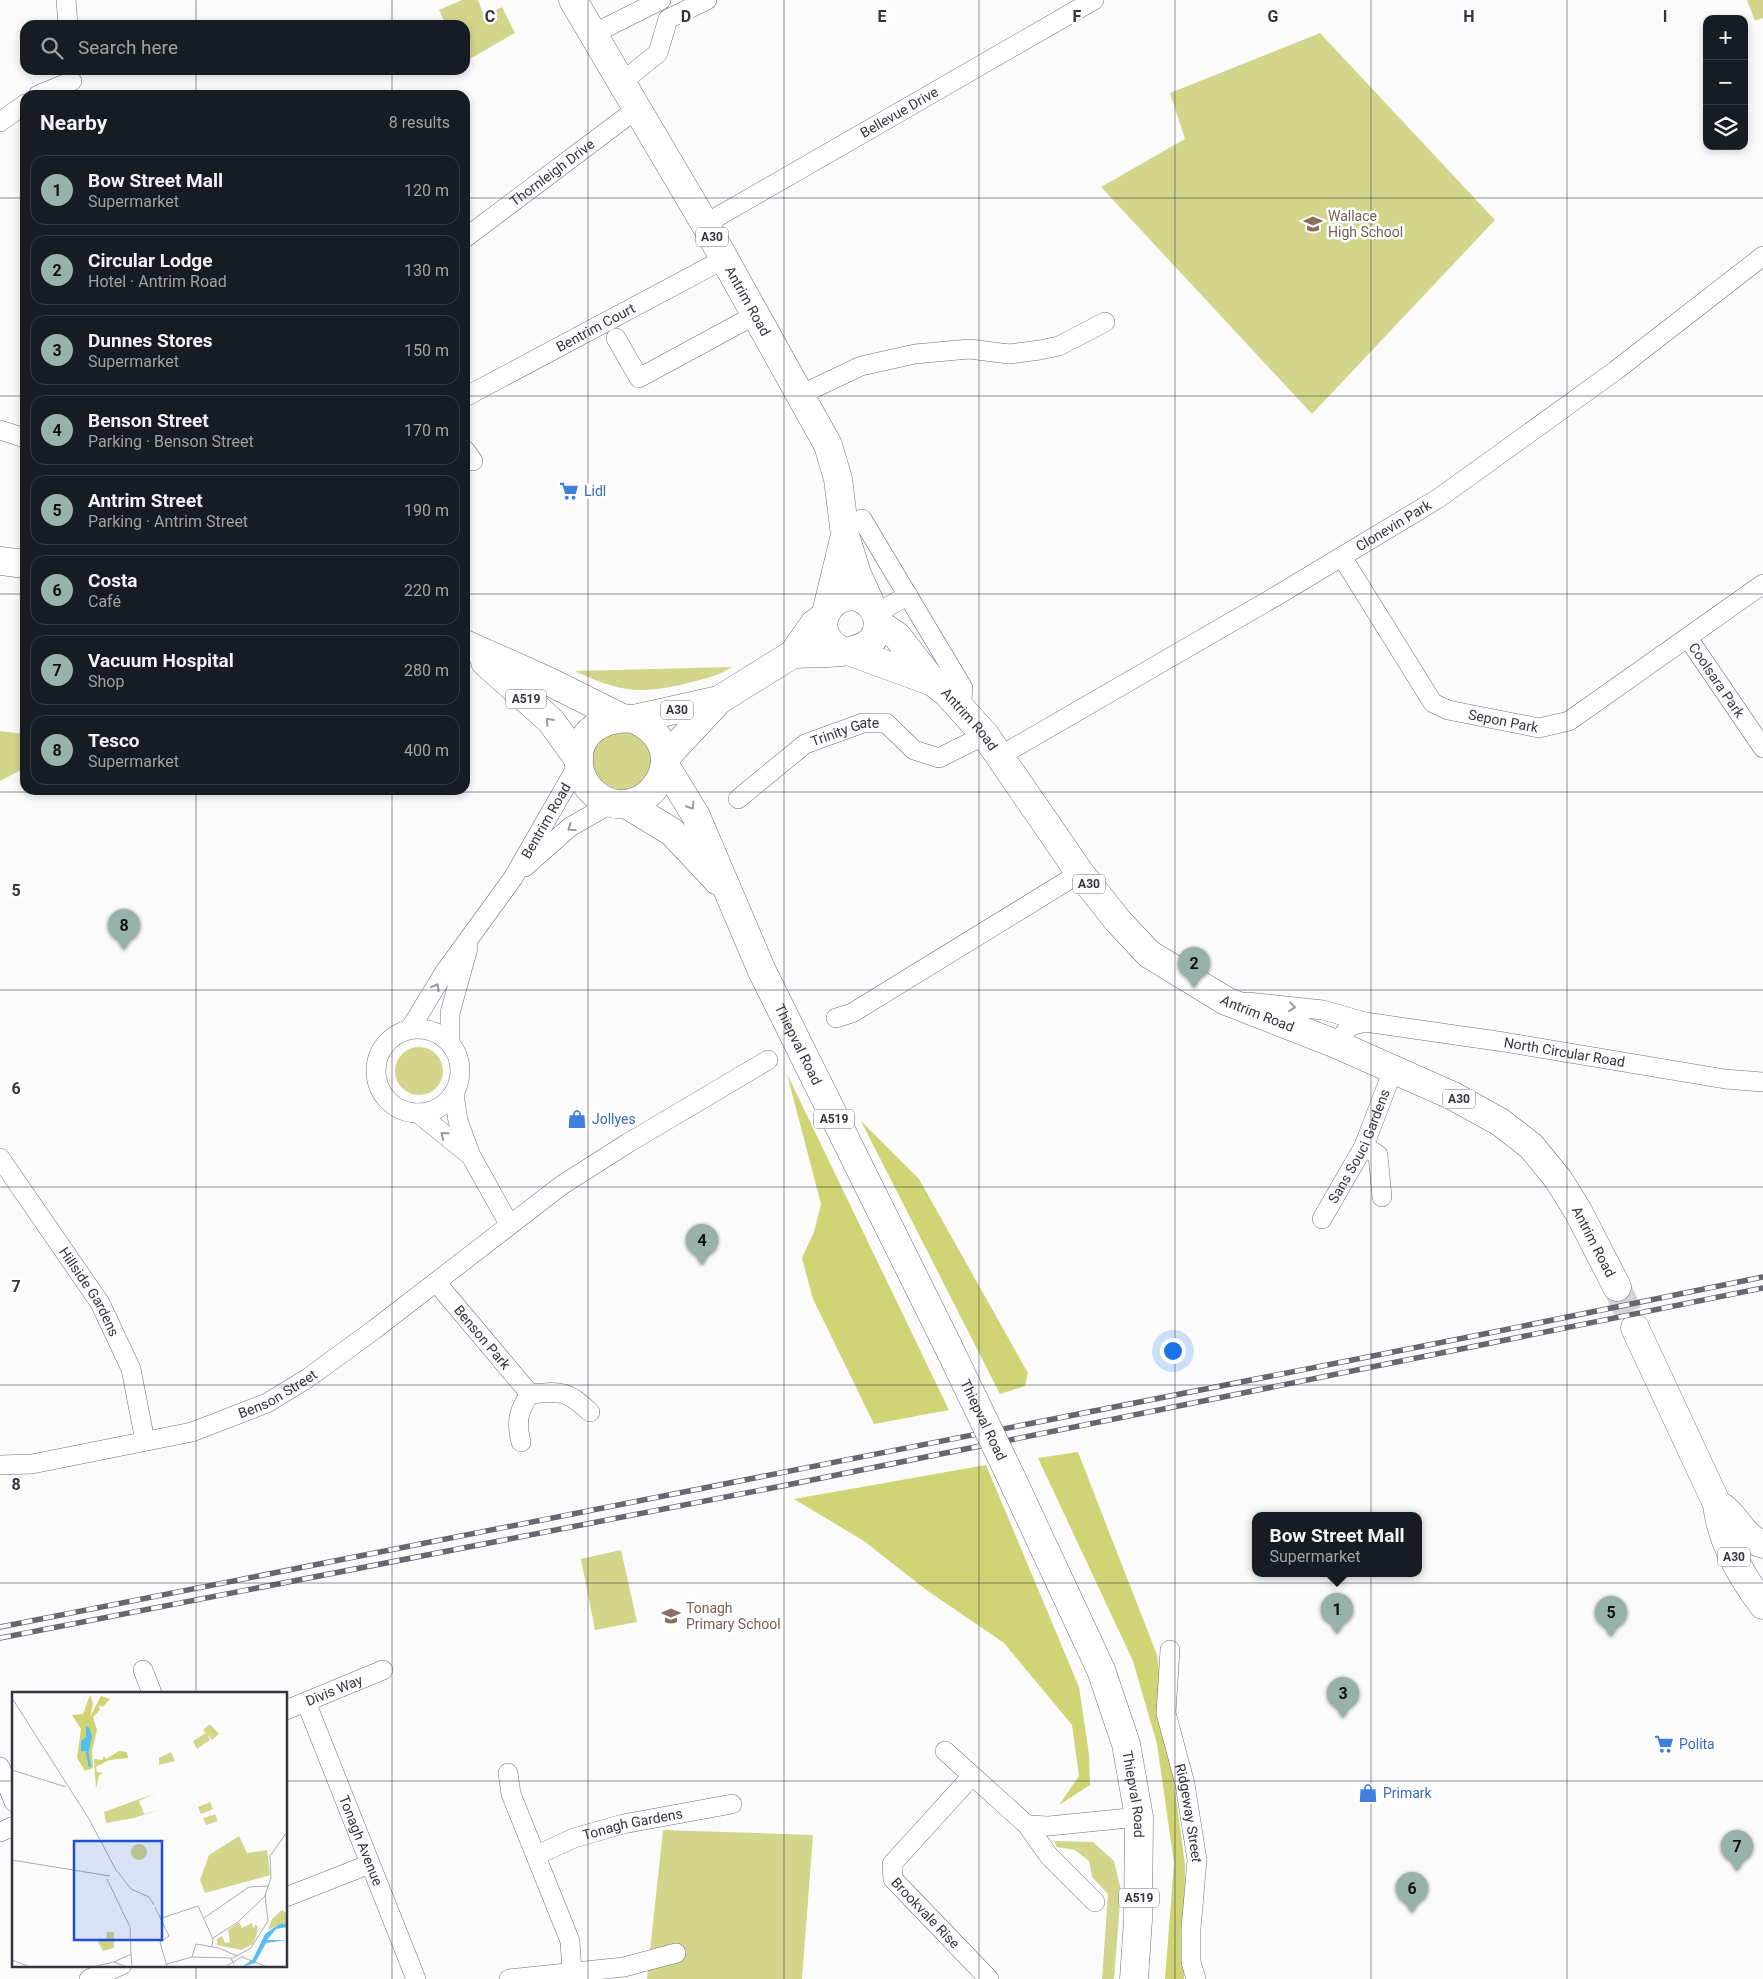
<!DOCTYPE html>
<html lang="en">
<head>
<meta charset="utf-8">
<style>
  :root { --surface:#171b24; --page:#242831; --text:#f1f3f6; --muted:#9ea1a6; --line:#363941; --accent:#96b2aa }
  body { margin:0; font-family:Roboto,sans-serif; background:var(--page); color:var(--text) }
  .controls { position:absolute; right:15px; top:15px; display:grid; overflow:hidden; border-radius:10px; box-shadow:0 2px 8px #0003 }
  .controls button { width:45px; height:45px; display:grid; place-items:center; padding:0; border:0; border-bottom:1px solid var(--line); background:var(--surface); color:var(--text); font:25px sans-serif }
  .you { position:absolute; left:1172px; top:1350px; width:18px; height:18px; margin:-12px; border:4px solid #fff; border-radius:50%; background:#1a73e8; box-shadow:0 0 0 8px #1a73e833 }
  .badge { display:grid; place-items:center; width:32px; height:32px; border-radius:50%; background:var(--accent); color:#111; font-size:16px; font-weight:700 }
  .pin { position:absolute; translate:-50% -41px; filter:drop-shadow(0 1px 2px #0008) }
  .pin::after { content:''; position:absolute; top:26px; width:18px; height:15px; background:inherit; clip-path:polygon(0 0,100% 0,50% 100%) }
  .popup { position:absolute; left:1252px; top:1512px; width:170px; height:65px; box-sizing:border-box; display:grid; place-content:center; border-radius:10px; background:var(--surface); filter:drop-shadow(0 1px 4px #0005); font-size:16px; white-space:nowrap; color:var(--muted) }
  .popup b { font-size:19px; color:var(--text) }
  .popup::after { content:''; position:absolute; left:50%; top:100%; margin-left:-10px; border:10px solid transparent; border-top-color:var(--surface) }
  .list { margin:0; padding:0; list-style:none }
  h2 { display:flex; justify-content:space-between; align-items:center; height:65px; margin:0; padding:0 20px; font-size:21px }
  h2 small { font-size:16px; font-weight:400; color:var(--muted) }
  .list li { display:grid; grid-template-columns:32px 1fr auto; gap:15px; align-items:center; box-sizing:border-box; height:70px; margin:0 10px 10px; padding:0 10px; border:1px solid var(--line); border-radius:15px }
  .list b { display:block; font-size:19px; white-space:nowrap }
  .list p { margin:0; font-size:16px; white-space:nowrap; color:var(--muted) }
  .list em { font-size:16px; font-style:normal; color:var(--muted) }
  .icon { flex:none; width:28px; height:28px; fill:none; stroke:currentColor; stroke-width:2; stroke-linecap:round; stroke-linejoin:round }
  .map { position:relative; flex:none; width:1763px; height:1979px; overflow:hidden }
  .search { position:absolute; background:var(--surface); box-shadow:0 2px 8px #0003; left:20px; top:20px; width:450px; height:55px; display:flex; align-items:center; gap:12px; box-sizing:border-box; padding:0 18px; border-radius:15px; color:var(--muted); font-size:19px }
  .panel { position:absolute; background:var(--surface); box-shadow:0 2px 8px #0003; left:20px; top:90px; width:450px; height:705px; border-radius:15px }
  .map>svg:first-child { display:block }
  .green { fill:#d3d68a }
  .forest { fill:#d1d475 }
  .lines { fill:none; stroke-linecap:round; stroke-linejoin:round }
  .primary-tunnel { stroke:#d4d3d6; stroke-width:28; stroke-dasharray:28 14; stroke-linecap:butt }
  .minor-casing { stroke:#726b88; stroke-width:20 }
  .primary-casing { stroke:#726b88; stroke-width:29 }
  .minor { stroke:#fff; stroke-width:19 }
  .primary { stroke:#fff; stroke-width:28 }
  .rail-casing { stroke:#696670; stroke-width:5.5 }
  .rail { stroke:#fff; stroke-width:4; stroke-dasharray:11; stroke-linecap:butt }
  .primary-bridge-casing { stroke:#726b88; stroke-width:29; stroke-linecap:butt }
  .primary-bridge { stroke:#fff; stroke-width:28 }
  .oneway { stroke:#9b9aa0 }
  .grid { fill:none; stroke:#373441; stroke-width:1; stroke-opacity:0.55 }
  .labels { text-anchor:middle; stroke-width:5; stroke-linejoin:round; paint-order:stroke }
  .shield { fill:#fff; stroke:#73717a; stroke-width:1 }
  .shield-label { font-size:12px; font-weight:bold; fill:#373441 }
  .street-label { font-size:14px; fill:#373441; stroke:#fff }
  .education-label { font-size:14px; fill:#785e54; stroke:#fff; text-anchor:start }
  .shop-label { font-size:14px; fill:#366cbe; stroke:#fff; text-anchor:start }
  .inset-river { fill:none; stroke:#57bff0; stroke-width:2.5 }
  .inset-road { fill:none; stroke:#adabb1; stroke-width:1 }
  .view { fill:#1d4ed8; fill-opacity:0.15; stroke:#1d4ed8; stroke-width:2.5 }
  .inset-edge { fill:none; stroke:#373441; stroke-width:2.5 }
  .grid-label { font-size:16px; text-anchor:middle; font-weight:bold; fill:#373441; stroke:#fff; stroke-width:5; stroke-linejoin:round; paint-order:stroke }
</style>
</head>
<body>
<div class="map">
<svg width="1763" height="1979" viewBox="0 0 1763 1979">
  <rect width="100%" height="100%" fill="#fbfbfb"/>
  <path class="green" d="M462,0H478L484,16L502,7L515,33L468,60L465,56V25H446L439,10Z
    M1747,0H1763V18L1755,21Z
    M1320,33L1495,220L1312,414L1101,187L1185,139L1170,93Z
    M732,667C718,676 704,679 688,683C640,695 619,692 575,671Z
    M626,730L646,739L655,759L644,788L614,794L591,773C591,742 596,737 626,730Z
    M0,731L25,734V768L0,781Z
    M395 1071a24 24 0 1 1 48 0a24 24 0 1 1-48 0Z
    M621,1550L637,1622L595,1630L581,1559Z
    M663,1830L813,1835L802,1979H647Z
    M1054,1841L1093,1842L1114,1861L1121,1890L1114,1979H1102L1108,1894L1092,1877L1089,1861L1075,1850L1057,1847Z"/>
  <path class="forest" d="M787,1074L949,1410L874,1424L813,1299L802,1258L814,1232L821,1204Z
    M861,1121L919,1179L1028,1373L1025,1386L1000,1394Z
    M1078,1452L1157,1655L1185,1865L1184,1979H1165L1174,1863L1157,1744L1133,1661L1038,1458Z
    M986,1465L1079,1687L1089,1754L1090,1785L1059,1805L1079,1776L1072,1725L1004,1643L925,1589L864,1541L794,1499Z"/>
  <g class="lines">
    <path class="primary-tunnel" d="M1617,1287L1635,1328"/>
    <g class="minor-casing">
      <g id="minor">
        <path d="M66,0L68,25"/>
        <path d="M593,34L661,0"/>
        <path d="M622,82L658,53L668,19L707,0"/>
        <path d="M38,95L72,81"/>
        <path d="M0,122L25,104"/>
        <path id="s1" d="M705,224L1094,0"/>
        <path id="s2" d="M465,238L638,108"/>
        <path d="M616,338L639,378L755,315"/>
        <path d="M800,395L861,366L915,354L969,349L1009,354L1040,350L1059,346L1105,322"/>
        <path id="s3" d="M465,397L724,259"/>
        <path d="M0,430L25,438"/>
        <path d="M465,450L473,461"/>
        <path d="M862,519L963,688L961,708"/>
        <path id="s4" d="M1342,557L1433,703L1448,710L1539,728L1569,721L1763,584"/>
        <path d="M876,614L908,595"/>
        <path id="s5" d="M1688,638L1763,748"/>
        <path id="s6" d="M1000,756L1278,595L1439,498L1615,371L1763,256"/>
        <path id="s7" d="M738,799L805,744L863,723H886L914,750L939,758L985,735"/>
        <path d="M525,867L570,827L612,803"/>
        <path d="M1247,1002L1323,1010L1365,1022"/>
        <path d="M836,1018L852,1013L1080,873"/>
        <circle cx="418" cy="1071" r="42"/>
        <path id="s8" d="M410,1029L444,973L513,878L579,763"/>
        <path d="M450,1043V1013L468,948"/>
        <path id="s9" d="M1336,1044L1350,1026L1365,1022L1504,1042L1725,1079L1763,1082"/>
        <path d="M454,1094L458,1121L471,1156L509,1224"/>
        <path d="M418,1113L471,1156"/>
        <path d="M1364,1146L1378,1155L1382,1197"/>
        <path id="s10" d="M0,1158L100,1303L131,1369L145,1441"/>
        <path id="s11" d="M1322,1219L1364,1146L1393,1070"/>
        <path id="s12" d="M436,1282L530,1394"/>
        <path d="M521,1442C516,1422 518,1411 530,1394C562,1391 566,1390 590,1412"/>
        <path id="s13" d="M0,1465L32,1464L192,1432L267,1403L308,1378L375,1329L562,1185L628,1143L768,1060"/>
        <path id="s14" d="M1170,1650L1166,1713L1185,1784L1197,1860L1191,1929V1962L1196,1979"/>
        <path d="M143,1670L152,1693"/>
        <path id="s15" d="M306,1702L416,1979"/>
        <path id="s16" d="M286,1710L383,1670"/>
        <path d="M945,1751L1027,1825L1049,1826L1139,1817"/>
        <path d="M0,1767L14,1802"/>
        <path d="M508,1773L511,1794L570,1941L572,1972"/>
        <path id="s17" d="M972,1776L892,1864L893,1879L989,1979"/>
        <path d="M1027,1825L1049,1856L1095,1902"/>
        <path d="M0,1832L14,1826"/>
        <path id="s18" d="M537,1855L574,1838L623,1824L732,1804"/>
        <path d="M286,1897L370,1864"/>
        <path d="M89,1979L122,1965"/>
        <path d="M509,1979L624,1967L676,1953"/>
      </g>
    </g>
    <g class="primary-casing">
      <g id="primary">
        <path id="s19" d="M573,0L705,224L828,445L838,479L845,535L857,574L872,607"/>
        <path d="M0,561L25,564"/>
        <path d="M827,609L845,535"/>
        <path id="s20" d="M878,623L897,636L933,682L947,693L985,735L1080,873L1118,921L1149,954L1226,1001L1336,1044L1453,1096L1500,1122L1531,1146L1558,1179L1578,1211L1617,1287"/>
        <path d="M465,644L548,681L620,717"/>
        <path d="M851,652L933,682"/>
        <path d="M793,654C817,652 873,659 877,629C879,620 876,611 870,605C840,576 799,629 842,651"/>
        <path d="M485,662L551,721L579,760"/>
        <path d="M634,719C703,751 641,833 595,794C586,786 580,777 579,765C575,731 605,716 634,719L719,700L793,654L814,624L824,617"/>
        <path d="M665,758L719,700"/>
        <path id="s21" d="M665,765L696,816L762,971L948,1346"/>
        <path d="M626,804L672,832L718,881"/>
        <path d="M1635,1328L1717,1504C1721,1541 1741,1576 1763,1605"/>
        <path id="s22" d="M1011,1477L1101,1670L1126,1744L1139,1817L1138,1920L1134,1979"/>
        <path d="M1722,1507C1738,1518 1743,1539 1763,1544"/>
      </g>
    </g>
    <use href="#minor" class="minor"/>
    <use href="#primary" class="primary"/>
    <g class="rail-casing">
      <path id="rail" d="M0,1627L1489,1333L1763,1277
        M0,1638L787,1485L1763,1288"/>
    </g>
    <use href="#rail" class="rail"/>
    <g class="primary-bridge-casing">
      <g id="primary-bridge">
        <path id="s23" d="M948,1346L1011,1477"/>
      </g>
    </g>
    <use href="#primary-bridge" class="primary-bridge"/>
  </g>
  <defs><path id="oneway-chevron" d="M-2-3.5L2.5 0L-2 3.5" fill="none" stroke-width="1.6" stroke-linecap="round" stroke-linejoin="round" transform="scale(1.25)"/></defs>
  <g class="oneway">
    <use href="#oneway-chevron" transform="translate(549 721) rotate(-132)"/>
    <use href="#oneway-chevron" transform="translate(691 806) rotate(58)"/>
    <use href="#oneway-chevron" transform="translate(571 828) rotate(144)"/>
    <use href="#oneway-chevron" transform="translate(436 987) rotate(-61)"/>
    <use href="#oneway-chevron" transform="translate(1292 1007) rotate(7)"/>
    <use href="#oneway-chevron" transform="translate(444 1135) rotate(-141)"/>
  </g>
  <path class="grid" d="M196,0V25M392,0V25M588,0V1979M784,0V1979M979,0V1979M1175,0V1979M1371,0V1979M1567,0V1979M196,70V95M392,70V95M0,198H25M465,198H1763M0,396H25M465,396H1763M0,594H25M465,594H1763M196,790V1693M392,790V1979M0,792H1763M0,990H1763M0,1187H1763M0,1385H1763M0,1583H1763M0,1781H14M286,1781H1763M196,1965V1979"/>
  <defs>
    <g id="school-bare" transform="scale(1.5)"><path d="M0-5L7-2L0 1L-7-2ZM-4 1L0 2.5L4 1V4Q0 6-4 4Z" fill="#8d6e63" stroke="#fff" stroke-width="2.5" paint-order="stroke"/></g>
    <g id="supermarket-bare" transform="scale(1.5)"><path d="M-6-5.5h2.5l.6 2H6L4.5 2H-2.5L-4.4-4H-6ZM-1.5 3.2a1.3 1.3 0 1 0 .1 0ZM3 3.2a1.3 1.3 0 1 0 .1 0Z" fill="#3f7fe0" stroke="#fff" stroke-width="2.5" paint-order="stroke"/></g>
    <g id="shop-bare" transform="scale(1.5)"><path d="M-5-2.5h2.3a2.7 3.5 0 0 1 5.4 0H5L5.5 6h-11ZM-1.5-2.5h3a1.5 2.3 0 0 0-3 0Z" fill="#3f7fe0" stroke="#fff" stroke-width="2.5" paint-order="stroke"/></g>
  </defs>
  <g fill-rule="evenodd">
    <use href="#school-bare" x="1313" y="224"/>
    <use href="#supermarket-bare" x="569" y="491"/>
    <use href="#shop-bare" x="577" y="1119"/>
    <use href="#school-bare" x="671" y="1616"/>
    <use href="#supermarket-bare" x="1664" y="1744"/>
    <use href="#shop-bare" x="1368" y="1793"/>
  </g>
  <g class="labels">
    <g class="shield">
      <rect x="696" y="227.5" width="32" height="19" rx="4"/>
      <rect x="506" y="689.5" width="40" height="19" rx="4"/>
      <rect x="661" y="700.5" width="32" height="19" rx="4"/>
      <rect x="1073" y="874.5" width="32" height="19" rx="4"/>
      <rect x="1443" y="1089.5" width="32" height="19" rx="4"/>
      <rect x="814" y="1109.5" width="40" height="19" rx="4"/>
      <rect x="1718" y="1547.5" width="32" height="19" rx="4"/>
      <rect x="1119" y="1888.5" width="40" height="19" rx="4"/>
    </g>
    <g class="shield-label">
      <text x="712" y="241">A30</text>
      <text x="526" y="703">A519</text>
      <text x="677" y="714">A30</text>
      <text x="1089" y="888">A30</text>
      <text x="1459" y="1103">A30</text>
      <text x="834" y="1123">A519</text>
      <text x="1734" y="1561">A30</text>
      <text x="1139" y="1902">A519</text>
    </g>
    <g class="street-label">
      <text dy="5" stroke="none"><textPath href="#s1" startOffset="224">Bellevue Drive</textPath></text>
      <text dy="5" stroke="none"><textPath href="#s2" startOffset="109">Thornleigh Drive</textPath></text>
      <text dy="5" stroke="none"><textPath href="#s19" startOffset="348">Antrim Road</textPath></text>
      <text dy="5" stroke="none"><textPath href="#s3" startOffset="148">Bentrim Court</textPath></text>
      <text dy="5" stroke="none"><textPath href="#s6" startOffset="456">Clonevin Park</textPath></text>
      <text dy="5" stroke="none"><textPath href="#s5" startOffset="51">Coolsara Park</textPath></text>
      <text dy="5" stroke="none"><textPath href="#s20" startOffset="134">Antrim Road</textPath></text>
      <text dy="5" stroke="none"><textPath href="#s4" startOffset="245">Sepon Park</textPath></text>
      <text dy="5" stroke="none"><textPath href="#s7" startOffset="129">Trinity Gate</textPath></text>
      <text dy="5" stroke="none"><textPath href="#s8" startOffset="249">Bentrim Road</textPath></text>
      <text dy="5" stroke="none"><textPath href="#s20" startOffset="554">Antrim Road</textPath></text>
      <text dy="5" stroke="none"><textPath href="#s21" startOffset="310">Thiepval Road</textPath></text>
      <text dy="5" stroke="none"><textPath href="#s9" startOffset="240">North Circular Road</textPath></text>
      <text dy="5" stroke="none"><textPath href="#s11" startOffset="82">Sans Souci Gardens</textPath></text>
      <text dy="5" stroke="none"><textPath href="#s20" startOffset="974">Antrim Road</textPath></text>
      <text dy="5" stroke="none"><textPath href="#s10" startOffset="161">Hillside Gardens</textPath></text>
      <text dy="5" stroke="none"><textPath href="#s12" startOffset="72">Benson Park</textPath></text>
      <text dy="5" stroke="none"><textPath href="#s13" startOffset="289">Benson Street</textPath></text>
      <text dy="5" stroke="none"><textPath href="#s23" startOffset="82">Thiepval Road</textPath></text>
      <text dy="5" stroke="none"><textPath href="#s16" startOffset="52">Divis Way</textPath></text>
      <text dy="5" stroke="none"><textPath href="#s22" startOffset="342">Thiepval Road</textPath></text>
      <text dy="5" stroke="none"><textPath href="#s14" startOffset="166">Ridgeway Street</textPath></text>
      <text dy="5" stroke="none"><textPath href="#s18" startOffset="101">Tonagh Gardens</textPath></text>
      <text dy="5" stroke="none"><textPath href="#s15" startOffset="149">Tonagh Avenue</textPath></text>
      <text dy="5" stroke="none"><textPath href="#s17" startOffset="181">Brookvale Rise</textPath></text>
    </g>
    <g class="education-label">
      <text x="1328" y="221">Wallace<tspan x="1328" dy="16">High School</tspan></text>
      <text x="686" y="1613">Tonagh<tspan x="686" dy="16">Primary School</tspan></text>
    </g>
    <g class="shop-label">
      <text x="584" y="496">Lidl</text>
      <text x="592" y="1124">Jollyes</text>
      <text x="1679" y="1749">Polita</text>
      <text x="1383" y="1798">Primark</text>
    </g>
  </g>
  <g transform="translate(12 1692)">
    <rect width="275" height="275" fill="#fbfbfb"/>
    <path d="M198,32L207,42L200,48L195,42L198,48L185,57L181,49L194,41L191,38ZM159,60L163,69L147,73V66ZM144,101L127,109L132,122L149,117L122,126L94,131L92,120ZM198,110L201,117L197,119L199,124L203,122L206,129L194,133L191,126L198,124L197,119L189,122L186,115ZM227,144L235,161L255,158L258,183L193,201L188,188L197,163ZM119 160a8 8 0 1 1 16 0a8 8 0 1 1-16 0ZM270,218L275,222V232H267L256,238L260,227ZM227,230L230,236L240,231L241,236L244,233L246,235L244,239L247,236L241,252L229,258L205,253V247L210,244L213,251L218,250L216,238ZM95,240H102V256L91,259L85,248H94Z" fill="#d3d68a"/>
    <path d="M78,3L81,11L78,25L89,4L98,7L91,15L87,13L88,18L81,25L85,38L80,59L81,76L73,79L65,66L69,37L60,23L71,22ZM107,59L115,60L116,66L97,68L84,75L85,80L91,81L87,83L84,97L82,67L90,68L92,64L94,67Z" fill="#d1d475"/>
    <path d="M74,34L77,35L80,44L77,60L69,59V49L74,45ZM267,232H275V235L264,237L255,248H275L254,251L243,271L230,275L241,267L253,242Z" fill="#57bff0"/>
    <path class="inset-river" d="M75,60L78,75"/>
    <path class="inset-road" d="M0,6L77,127L105,180M0,78L54,95M0,168L98,184M106,180L119,197L137,205L142,213M95,187L118,235L119,262M143,215L157,244L148,250L155,275M147,224L150,226L186,214L201,247L200,254M192,226L237,195L257,194M201,246L226,230L254,203M180,265L184,252L207,256L225,264M230,265L255,275M0,268L18,275M102,270L119,262L120,275M155,272L180,265L220,266M222,272L219,267L239,256L256,229L253,203L259,186L258,164L275,140M80,275L102,270L115,275M213,275L231,264"/>
    <path class="view" d="M62,149H150V248H62Z"/>
    <rect width="275" height="275" class="inset-edge"/>
  </g>
  <g class="grid-label">
    <text x="490" y="22">C</text>
    <text x="686" y="22">D</text>
    <text x="882" y="22">E</text>
    <text x="1077" y="22">F</text>
    <text x="1273" y="22">G</text>
    <text x="1469" y="22">H</text>
    <text x="1665" y="22">I</text>
    <text x="16" y="896">5</text>
    <text x="16" y="1094">6</text>
    <text x="16" y="1292">7</text>
    <text x="16" y="1490">8</text>
  </g>
</svg>
<div class="controls">
<button>+</button>
<button>−</button>
<button><svg class="icon" aria-label="layers" viewBox="0 0 24 24"><path d="M12 4l9 5-9 5-9-5zM3 14l9 5 9-5"/></svg></button>
</div>
<div class="you"></div>
<div class="pin badge" style="left:1337px;top:1634px">1</div>
<div class="popup"><b>Bow Street Mall</b>Supermarket</div>
<div class="pin badge" style="left:1194px;top:988px">2</div>
<div class="pin badge" style="left:1343px;top:1718px">3</div>
<div class="pin badge" style="left:702px;top:1265px">4</div>
<div class="pin badge" style="left:1611px;top:1637px">5</div>
<div class="pin badge" style="left:1412px;top:1913px">6</div>
<div class="pin badge" style="left:1737px;top:1871px">7</div>
<div class="pin badge" style="left:124px;top:950px">8</div>
<div class="search"><svg class="icon" aria-label="search" viewBox="0 0 24 24"><circle cx="10" cy="10" r="6"/><path d="M15 15l6 6"/></svg>Search here</div>
<section class="panel">
<h2>Nearby<small>8 results</small></h2>
<ul class="list">
<li><span class="badge">1</span><div><b>Bow Street Mall</b><p>Supermarket</p></div><em>120 m</em></li>
<li><span class="badge">2</span><div><b>Circular Lodge</b><p>Hotel · Antrim Road</p></div><em>130 m</em></li>
<li><span class="badge">3</span><div><b>Dunnes Stores</b><p>Supermarket</p></div><em>150 m</em></li>
<li><span class="badge">4</span><div><b>Benson Street</b><p>Parking · Benson Street</p></div><em>170 m</em></li>
<li><span class="badge">5</span><div><b>Antrim Street</b><p>Parking · Antrim Street</p></div><em>190 m</em></li>
<li><span class="badge">6</span><div><b>Costa</b><p>Café</p></div><em>220 m</em></li>
<li><span class="badge">7</span><div><b>Vacuum Hospital</b><p>Shop</p></div><em>280 m</em></li>
<li><span class="badge">8</span><div><b>Tesco</b><p>Supermarket</p></div><em>400 m</em></li>
</ul>
</section>
</div>
</body>
</html>
